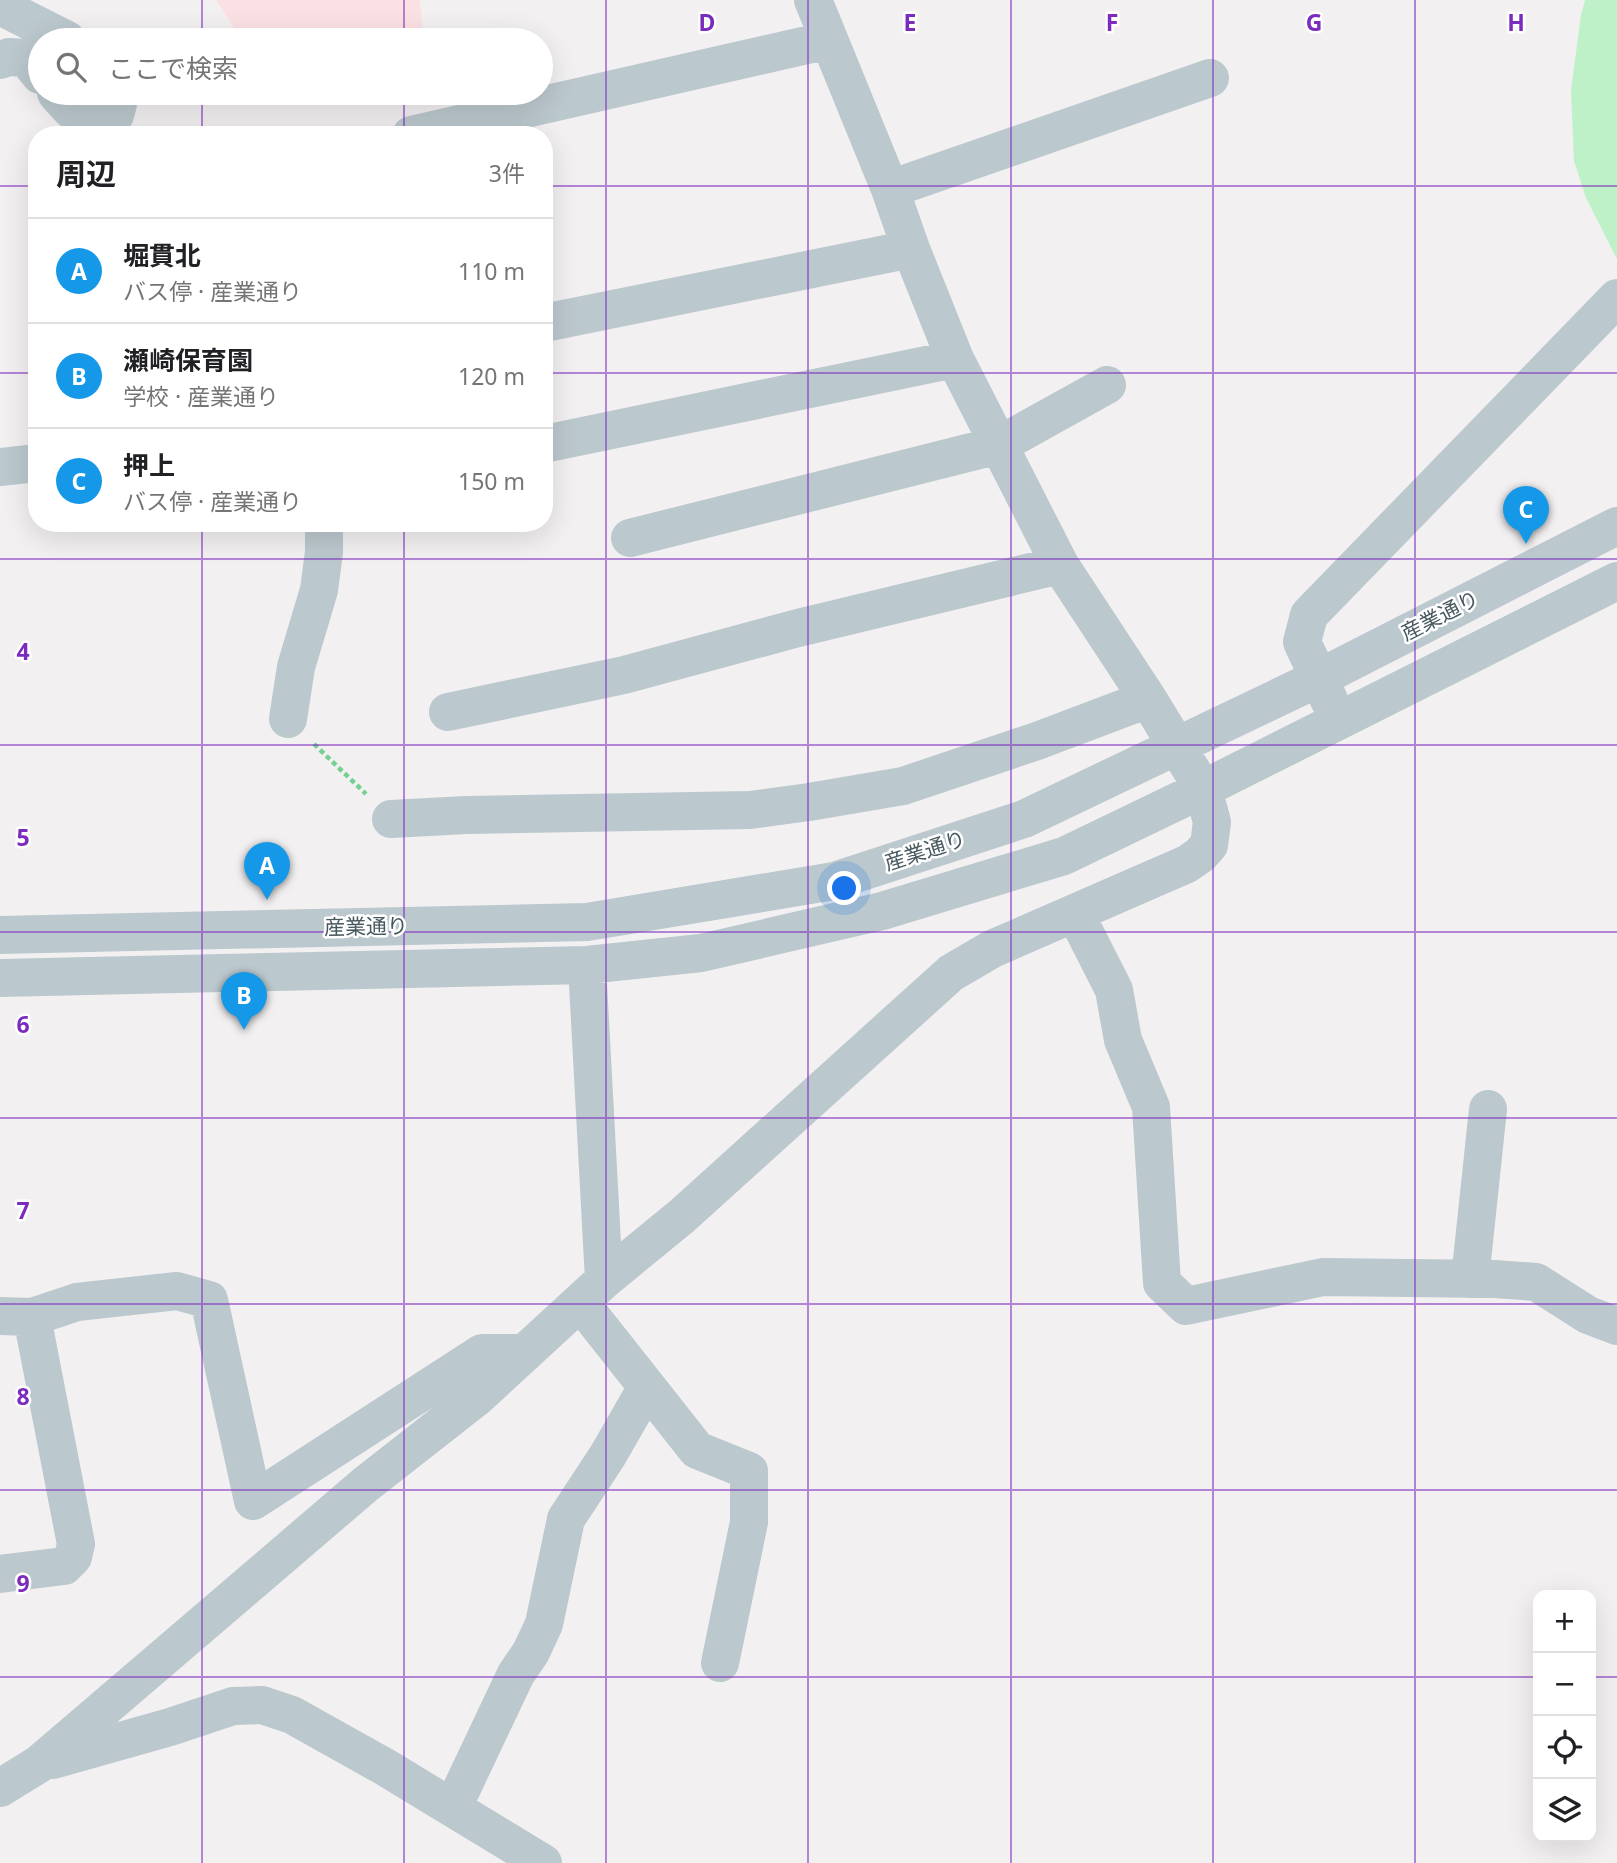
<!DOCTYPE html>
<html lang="ja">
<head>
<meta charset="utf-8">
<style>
  :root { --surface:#fff; --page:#f6f6f6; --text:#202124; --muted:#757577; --line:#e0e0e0; --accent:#1598e8 }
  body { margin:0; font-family:"Noto Sans","Noto Sans JP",sans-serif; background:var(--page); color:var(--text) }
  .controls { position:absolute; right:21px; bottom:21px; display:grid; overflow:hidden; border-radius:14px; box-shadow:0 7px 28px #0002 }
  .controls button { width:63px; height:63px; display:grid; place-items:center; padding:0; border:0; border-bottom:2px solid var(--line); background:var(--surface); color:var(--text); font:35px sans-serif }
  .you { position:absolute; left:845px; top:889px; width:24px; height:24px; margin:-18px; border:5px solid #fff; border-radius:50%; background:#1a73e8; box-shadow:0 0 0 10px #1a73e833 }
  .badge { display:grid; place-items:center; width:46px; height:46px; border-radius:50%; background:var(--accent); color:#fff; font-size:23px; font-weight:700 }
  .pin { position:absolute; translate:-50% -58px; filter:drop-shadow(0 2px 4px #0008) }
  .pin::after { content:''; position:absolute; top:37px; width:24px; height:21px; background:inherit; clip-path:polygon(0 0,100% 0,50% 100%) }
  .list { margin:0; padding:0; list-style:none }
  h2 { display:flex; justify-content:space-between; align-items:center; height:91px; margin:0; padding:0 28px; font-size:30px }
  h2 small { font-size:23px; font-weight:400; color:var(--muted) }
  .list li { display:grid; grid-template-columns:46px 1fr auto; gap:21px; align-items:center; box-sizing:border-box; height:105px; padding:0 28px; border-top:2px solid var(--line) }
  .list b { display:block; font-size:26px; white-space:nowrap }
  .list p { margin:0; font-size:23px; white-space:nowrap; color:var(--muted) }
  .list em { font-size:23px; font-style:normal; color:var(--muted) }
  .icon { flex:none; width:38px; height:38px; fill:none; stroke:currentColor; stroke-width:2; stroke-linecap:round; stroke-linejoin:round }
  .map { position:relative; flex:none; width:1617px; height:1863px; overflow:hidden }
  .search { position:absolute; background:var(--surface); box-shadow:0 7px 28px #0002; left:28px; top:28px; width:525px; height:77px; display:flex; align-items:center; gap:18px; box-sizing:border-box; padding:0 24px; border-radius:38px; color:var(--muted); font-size:26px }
  .panel { position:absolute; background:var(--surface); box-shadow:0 7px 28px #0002; left:28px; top:126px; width:525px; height:406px; border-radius:28px }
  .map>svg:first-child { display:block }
  .medical { fill:#fce1e4 }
  .green { fill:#bef1c8 }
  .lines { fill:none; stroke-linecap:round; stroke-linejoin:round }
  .path { stroke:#75d092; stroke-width:4.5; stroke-dasharray:5 3.5; stroke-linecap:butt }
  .minor { stroke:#bbc8cd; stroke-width:38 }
  .grid { fill:none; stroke:#7b2cbf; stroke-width:2; stroke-opacity:0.55 }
  .labels { text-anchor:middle; stroke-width:5; stroke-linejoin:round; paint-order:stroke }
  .street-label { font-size:21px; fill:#47585e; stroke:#fff }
  .grid-label { font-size:23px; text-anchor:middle; font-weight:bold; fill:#7b2cbf; stroke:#fff; stroke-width:5; stroke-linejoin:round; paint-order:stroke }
</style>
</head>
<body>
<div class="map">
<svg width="1617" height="1863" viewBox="0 0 1617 1863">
  <rect width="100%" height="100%" fill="#f3f0f1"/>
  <path class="medical" d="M216,0H420L423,40H242Z"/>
  <path class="green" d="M1585,0H1617V259L1586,198L1574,161L1571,90L1581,15Z"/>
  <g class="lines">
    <path class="path" d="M314,744L366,794"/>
    <path class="minor" d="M0,6L67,40
      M0,60L9,57L26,58L40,75
      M56,93C74,113 87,132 115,115L118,104L116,93
      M411,135L829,40
      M890,189L1210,78
      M544,323L911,249
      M544,444L955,359
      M0,467L37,463
      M630,538L999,445L1107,385
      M1329,700L1302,642L1309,615L1617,298
      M448,712L624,675L798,628L1060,565
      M288,719L296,667L319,590L324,552V523
      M391,819L466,815L750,810L809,802L903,786L1037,741L1148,699
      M1075,913L1114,990L1123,1040L1151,1107L1162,1283L1186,1306L1323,1277L1494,1279L1536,1282L1588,1315L1617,1326
      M0,935L587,922L834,881L1024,819L1319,678L1617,526
      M0,978L587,965L701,953L882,911L1064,856L1203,789L1617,581
      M1470,1279L1488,1109
      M604,1280L682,1216L951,973L992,949L1187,864L1200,855L1209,845L1212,822L1203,789L1148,699L1060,565L955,359L911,249L890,189L813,0
      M580,1302L697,1450L749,1471V1522L720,1663
      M0,1316L32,1317
      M0,1574L64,1566L73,1557L76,1544L32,1317L77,1302L177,1291L209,1300L253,1501L482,1353H525
      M53,1760L170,1727L233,1706L262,1705L292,1715L385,1767L543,1863
      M0,1788L39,1764L366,1484L477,1397L604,1280L587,965
      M453,1807L516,1674L531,1652L544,1624L566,1519L608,1455L647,1387"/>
  </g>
  <path class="grid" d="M202,0V40M404,0V40M606,0V1863M808,0V1863M1011,0V1863M1213,0V1863M1415,0V1863M202,93V135M404,93V135M0,186H37M544,186H1617M0,373H37M544,373H1617M202,523V1863M404,523V1863M0,559H1617M0,745H1617M0,932H1617M0,1118H1617M0,1304H1617M0,1490H1617M0,1677H1538M1591,1677H1617"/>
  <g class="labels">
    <g class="street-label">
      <text transform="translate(1440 616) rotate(-27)" y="7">産業通り</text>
      <text transform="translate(925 851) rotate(-18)" y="7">産業通り</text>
      <text transform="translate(366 927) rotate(-1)" y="7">産業通り</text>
    </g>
  </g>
  <g class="grid-label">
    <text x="707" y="31">D</text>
    <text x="910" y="31">E</text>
    <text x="1112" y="31">F</text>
    <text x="1314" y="31">G</text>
    <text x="1516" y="31">H</text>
    <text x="23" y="660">4</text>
    <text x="23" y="846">5</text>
    <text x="23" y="1033">6</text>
    <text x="23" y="1219">7</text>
    <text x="23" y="1405">8</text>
    <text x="23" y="1592">9</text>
  </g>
</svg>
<div class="controls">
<button>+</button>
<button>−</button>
<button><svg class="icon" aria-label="locate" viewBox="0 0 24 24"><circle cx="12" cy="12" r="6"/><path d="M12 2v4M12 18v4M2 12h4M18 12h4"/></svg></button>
<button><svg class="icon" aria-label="layers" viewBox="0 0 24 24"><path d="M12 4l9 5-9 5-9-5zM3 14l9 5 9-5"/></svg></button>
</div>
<div class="you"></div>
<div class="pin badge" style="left:267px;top:900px">A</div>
<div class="pin badge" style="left:244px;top:1030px">B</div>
<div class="pin badge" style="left:1526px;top:544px">C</div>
<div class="search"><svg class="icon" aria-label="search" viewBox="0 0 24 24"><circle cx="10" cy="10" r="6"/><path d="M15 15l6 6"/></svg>ここで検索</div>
<section class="panel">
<h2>周辺<small>3件</small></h2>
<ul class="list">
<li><span class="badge">A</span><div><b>堀貫北</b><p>バス停 · 産業通り</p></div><em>110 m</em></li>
<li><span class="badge">B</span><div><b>瀬崎保育園</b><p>学校 · 産業通り</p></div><em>120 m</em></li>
<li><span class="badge">C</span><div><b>押上</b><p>バス停 · 産業通り</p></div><em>150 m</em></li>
</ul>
</section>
</div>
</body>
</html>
